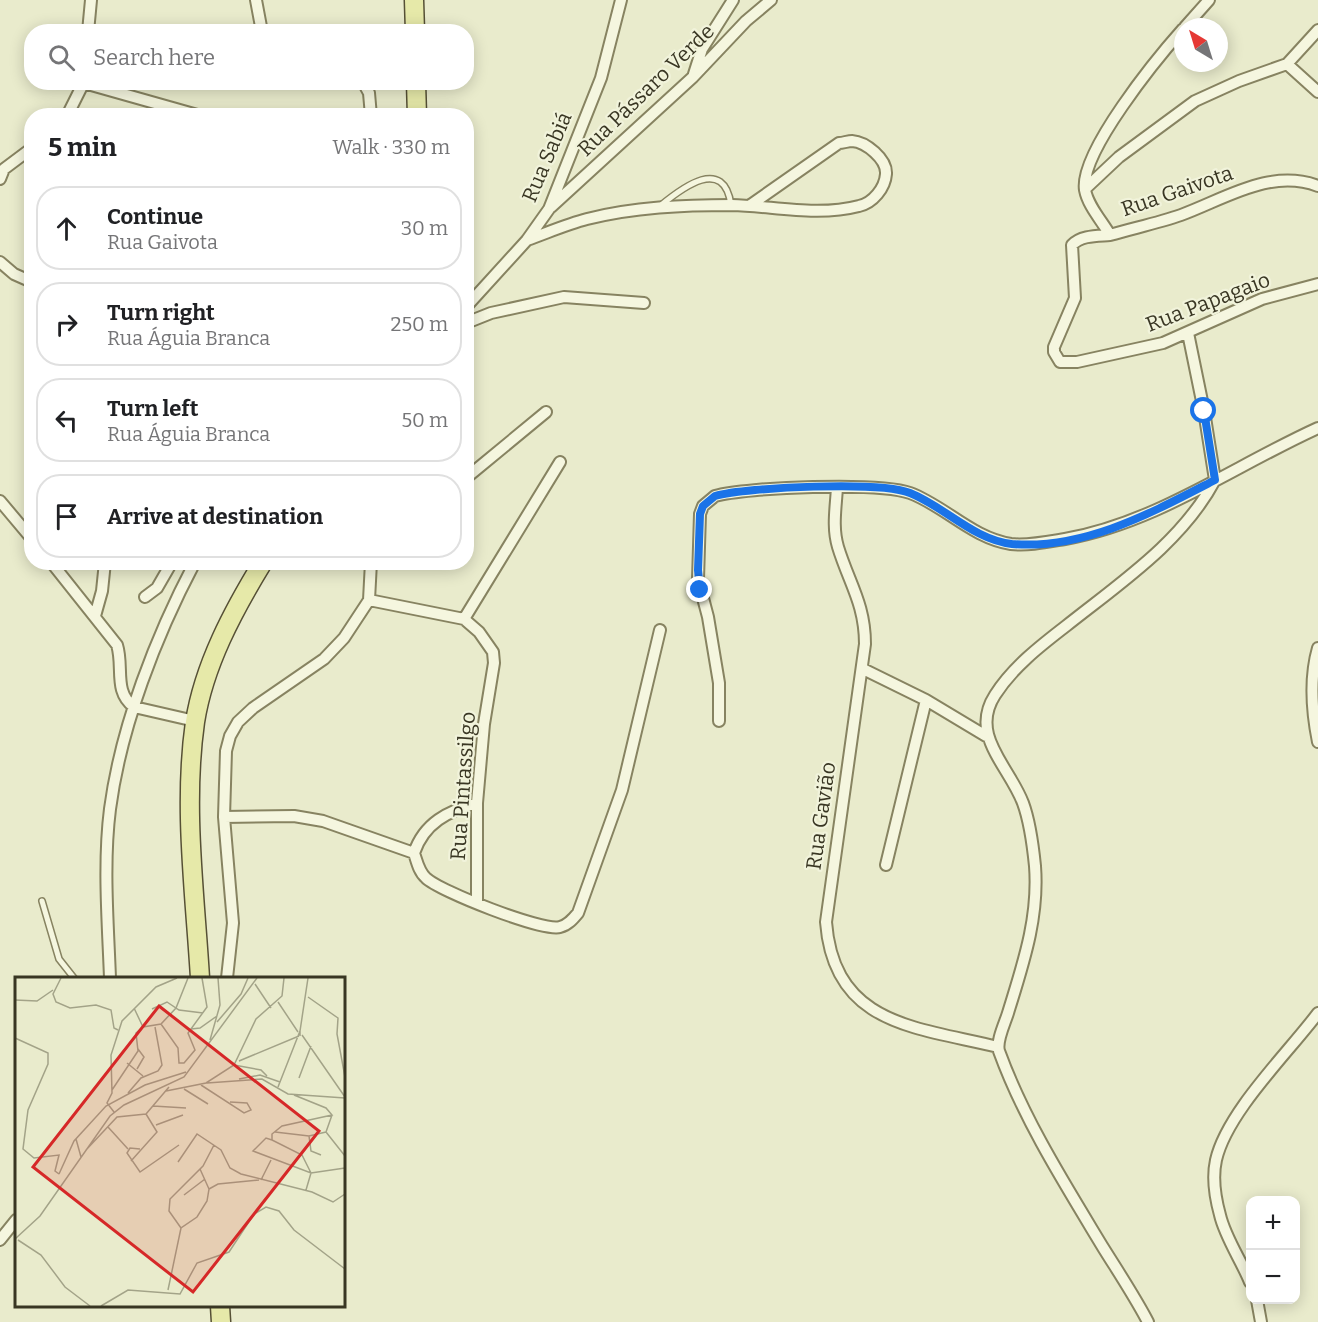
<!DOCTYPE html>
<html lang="en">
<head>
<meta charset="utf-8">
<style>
  :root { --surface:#fff; --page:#f2f2f2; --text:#202124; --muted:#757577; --line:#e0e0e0 }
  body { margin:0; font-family:Bitter,serif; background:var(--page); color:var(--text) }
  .controls { position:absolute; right:18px; bottom:18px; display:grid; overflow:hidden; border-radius:12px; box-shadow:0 3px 15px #0003 }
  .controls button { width:54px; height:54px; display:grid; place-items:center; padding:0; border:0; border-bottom:2px solid var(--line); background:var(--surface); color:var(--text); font:30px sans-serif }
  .compass { position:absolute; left:1174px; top:18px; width:54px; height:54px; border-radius:50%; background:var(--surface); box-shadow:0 3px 15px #0003; rotate:322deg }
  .stop { position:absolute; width:18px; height:18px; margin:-14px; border:4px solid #1a73e8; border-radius:50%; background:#fff }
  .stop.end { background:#1a73e8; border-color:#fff; box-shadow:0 2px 6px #0008 }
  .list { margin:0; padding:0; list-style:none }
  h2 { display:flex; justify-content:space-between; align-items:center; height:78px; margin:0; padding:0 24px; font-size:26px }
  h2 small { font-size:20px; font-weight:400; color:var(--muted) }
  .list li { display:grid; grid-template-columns:39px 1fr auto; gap:18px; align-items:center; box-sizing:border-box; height:84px; margin:0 12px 12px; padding:0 12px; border:2px solid var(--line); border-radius:24px }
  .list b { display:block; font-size:22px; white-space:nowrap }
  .list p { margin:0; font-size:20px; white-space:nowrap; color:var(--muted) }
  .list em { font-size:20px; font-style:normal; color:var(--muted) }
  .icon { flex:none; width:33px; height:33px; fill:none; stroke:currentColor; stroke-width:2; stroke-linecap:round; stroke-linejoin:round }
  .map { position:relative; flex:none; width:1318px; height:1322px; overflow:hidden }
  .search { position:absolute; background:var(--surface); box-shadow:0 3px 15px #0003; left:24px; top:24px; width:450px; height:66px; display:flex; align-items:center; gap:15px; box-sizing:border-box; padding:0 21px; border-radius:24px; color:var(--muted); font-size:22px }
  .panel { position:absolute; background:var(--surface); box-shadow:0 3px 15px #0003; left:24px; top:108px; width:450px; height:462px; border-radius:24px }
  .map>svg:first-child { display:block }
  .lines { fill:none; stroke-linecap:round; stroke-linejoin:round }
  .service-casing { stroke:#878361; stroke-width:8 }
  .minor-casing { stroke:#878361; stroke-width:14 }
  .primary-casing { stroke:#565035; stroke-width:21 }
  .service { stroke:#f5f6df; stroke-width:5 }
  .minor { stroke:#f5f6df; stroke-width:10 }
  .primary { stroke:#e6e9a9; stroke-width:18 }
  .route { stroke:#1a73e8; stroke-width:8 }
  .labels { text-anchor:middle; stroke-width:4.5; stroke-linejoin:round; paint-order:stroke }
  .street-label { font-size:21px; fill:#393623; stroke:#f1f3db }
  .inset-road { fill:none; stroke:#a3a388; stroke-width:1.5 }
  .view { fill:#d62828; fill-opacity:0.15; stroke:#d62828; stroke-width:3 }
  .inset-edge { fill:none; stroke:#393623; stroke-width:3 }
</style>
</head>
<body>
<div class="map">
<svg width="1318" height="1322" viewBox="0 0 1318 1322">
  <rect width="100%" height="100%" fill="#e9ebcc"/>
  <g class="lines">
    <g class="service-casing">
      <path id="service" d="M660,206C683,187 724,156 731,205
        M42,901L59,959L74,978"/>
    </g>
    <g class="minor-casing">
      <path id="minor" d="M256,0L262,32
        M1185,27L1209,0
        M1183,29C1158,57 1079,153 1085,190C1088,206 1102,221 1110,235C1134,228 1158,223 1181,215C1225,199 1270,168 1318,186
        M88,32L91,0
        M1287,64L1318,92
        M694,74L702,49L733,0
        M363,82L369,93L371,116
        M84,83L201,116
        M67,116L84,82
        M0,179L4,169L32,148
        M1085,189L1119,157L1195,101L1239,81L1287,64L1318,30
        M551,207L693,77L746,21L771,0
        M1110,235C1098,236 1081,235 1072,245L1075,298L1054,347V352L1060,362H1077L1163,343L1262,299L1318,284
        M527,240C547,233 567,224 587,219C634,207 684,205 732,205C773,206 817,217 859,206C873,203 885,188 886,174C887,159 866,142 852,141C848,141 843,143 839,143L749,206
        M0,262L14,274L32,282
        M466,307L527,240L549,209L601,78L621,0
        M466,323L491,313L564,297L644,303
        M1188,333L1204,411L1215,480
        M466,478L546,412
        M837,487C836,507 832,527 838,547C849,583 865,604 865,644L826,922C834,1026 917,1027 998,1047
        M0,501L32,539
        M51,562L117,645C124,667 113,692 134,707L195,721
        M145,597L157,588L172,562
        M369,600L464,619L479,632L493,652L494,663L484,724L477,803V901
        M95,616L102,591L105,562
        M464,619L560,462
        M1318,648C1309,679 1312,712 1318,742
        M863,669L926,700L986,736
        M719,721V683L708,617L698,579L700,514L703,506L715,496C746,487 880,482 910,493C945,506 972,538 1011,544C1028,546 1047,542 1065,539C1156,523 1234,466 1318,428
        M477,803C448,811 424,823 414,853C417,862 419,872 426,878C439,891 543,932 560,927C568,925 573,919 578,913L622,790L660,630
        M224,817L294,816L323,821L414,853
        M886,865L926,700
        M110,978C108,923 103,864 110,809C121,726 156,636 195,562
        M227,978L233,923L224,817L226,751L230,736L238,722L253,708L324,659L344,638L369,600L371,562
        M0,1240L16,1220
        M1250,1282C1241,1260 1225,1237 1220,1215C1215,1197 1212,1178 1216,1160C1227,1112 1288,1053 1318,1013
        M1257,1300L1261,1322
        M1148,1322C1135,1297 1119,1273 1104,1249C1066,1186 1024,1120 999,1051C996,1041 1005,1023 1008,1013C1023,964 1039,918 1035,866C1033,846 1030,822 1023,803C1009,766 969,735 995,695C1013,667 1040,646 1066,626C1120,583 1182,542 1215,480"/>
    </g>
    <g class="primary-casing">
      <path id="primary" d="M414,0L415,32
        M416,82L417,116
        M200,978C195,894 183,806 195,722C204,665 233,611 263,562
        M220,1306L221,1322"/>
    </g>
    <use href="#service" class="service"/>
    <use href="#minor" class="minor"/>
    <use href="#primary" class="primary"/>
  </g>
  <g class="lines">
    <path class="route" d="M700,590L698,570L700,514L703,506L715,496C747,487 881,481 910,493C945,507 974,540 1012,544C1085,550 1153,512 1215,480L1204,411"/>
  </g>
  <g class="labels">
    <g class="street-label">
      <text transform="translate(646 90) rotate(-44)" y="7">Rua Pássaro Verde</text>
      <text transform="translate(547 157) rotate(-67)" y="7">Rua Sabiá</text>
      <text transform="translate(1177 191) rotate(-19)" y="7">Rua Gaivota</text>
      <text transform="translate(1208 302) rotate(-21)" y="7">Rua Papagaio</text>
      <text transform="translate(463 786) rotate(-86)" y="7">Rua Pintassilgo</text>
      <text transform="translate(821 816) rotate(-82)" y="7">Rua Gavião</text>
    </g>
  </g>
  <g transform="translate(15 977)">
    <rect width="330" height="330" fill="#e9ebcc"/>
    <path class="inset-road" d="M46,1L38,17L41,25L55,31L81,28L96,33L99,51L103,53M240,7L256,31M293,20L323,41L322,57L330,100M0,23L22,24L38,13M263,25L283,55M119,31L128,50M137,32L152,25L164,33L188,36M202,45L226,17L233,1M146,47L163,71L164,86H169L180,73L173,56L192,30L187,1M176,52L185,51L202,39M285,54L293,1M287,58L330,120M0,61L33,76V87L13,133L8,172L19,181L44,178L40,194L44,197M195,63L205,28L203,1M224,84L284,59M112,86L128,99M219,88L246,93L252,99M122,92L129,80L123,72M284,101L296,69M224,102L245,98L265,105M192,106L247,102L273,117L330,121M186,108L229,136L236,133L232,126L215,125M263,110L285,54V59M169,112L193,127M97,113L123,74L121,56L128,50L146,47L161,31L173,1M151,114L191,106L219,88L241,42L267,19L269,1M113,116L126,101L143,94L147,88L140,50M279,118L311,131L317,138L267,149L257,157V163L287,178L296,196L291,213M138,129L171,131M99,135L92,126L97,116L96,78L107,44L141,10L162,1M131,137L154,110M141,148L168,138M93,150L113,172M260,155L294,159L311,155M311,155L330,179M311,155L317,138M294,159L296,174L306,178M61,162L66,180M257,163L251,161L238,174L296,196L330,191M125,172L115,171L112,176L125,195L164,168M71,173L102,140L131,137M116,184L142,155L131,137M163,185L182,157L206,173L215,191L226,197L297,215L318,225L330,217M44,197L59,164L91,129L130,108L171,95M246,203L256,183M194,212L203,207L244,203M169,218L190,202M166,251L154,234L155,222L188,189L199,168M0,262L25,239L95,139L109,128L169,100L242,1M3,263L26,278L50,310L75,329M153,313L166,251L182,240L192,224L194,212L185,192M86,329L113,313L165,317L182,286L214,275L239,237L251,230L264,234L279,253L330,292"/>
    <path class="view" d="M144,29L304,154L178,315L18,190Z"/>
    <rect width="330" height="330" class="inset-edge"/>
  </g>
</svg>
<div class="controls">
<button>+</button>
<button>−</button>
</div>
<svg class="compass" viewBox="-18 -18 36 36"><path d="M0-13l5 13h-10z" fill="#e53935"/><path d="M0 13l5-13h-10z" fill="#757577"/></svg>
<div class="stop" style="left:1204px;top:411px"></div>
<div class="stop end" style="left:700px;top:590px"></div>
<div class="search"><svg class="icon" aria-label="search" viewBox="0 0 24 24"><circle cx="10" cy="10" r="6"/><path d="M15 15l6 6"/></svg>Search here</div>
<section class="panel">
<h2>5 min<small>Walk · 330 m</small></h2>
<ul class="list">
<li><svg class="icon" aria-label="ahead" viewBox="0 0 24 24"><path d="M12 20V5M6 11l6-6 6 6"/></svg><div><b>Continue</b><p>Rua Gaivota</p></div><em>30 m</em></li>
<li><svg class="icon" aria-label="right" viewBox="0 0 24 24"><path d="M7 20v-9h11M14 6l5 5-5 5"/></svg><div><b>Turn right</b><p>Rua Águia Branca</p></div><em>250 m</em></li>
<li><svg class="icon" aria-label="left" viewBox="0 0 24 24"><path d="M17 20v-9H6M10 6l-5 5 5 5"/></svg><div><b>Turn left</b><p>Rua Águia Branca</p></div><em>50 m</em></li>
<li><svg class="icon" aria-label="arrive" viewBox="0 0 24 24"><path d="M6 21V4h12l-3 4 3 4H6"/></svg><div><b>Arrive at destination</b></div></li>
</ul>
</section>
</div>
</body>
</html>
